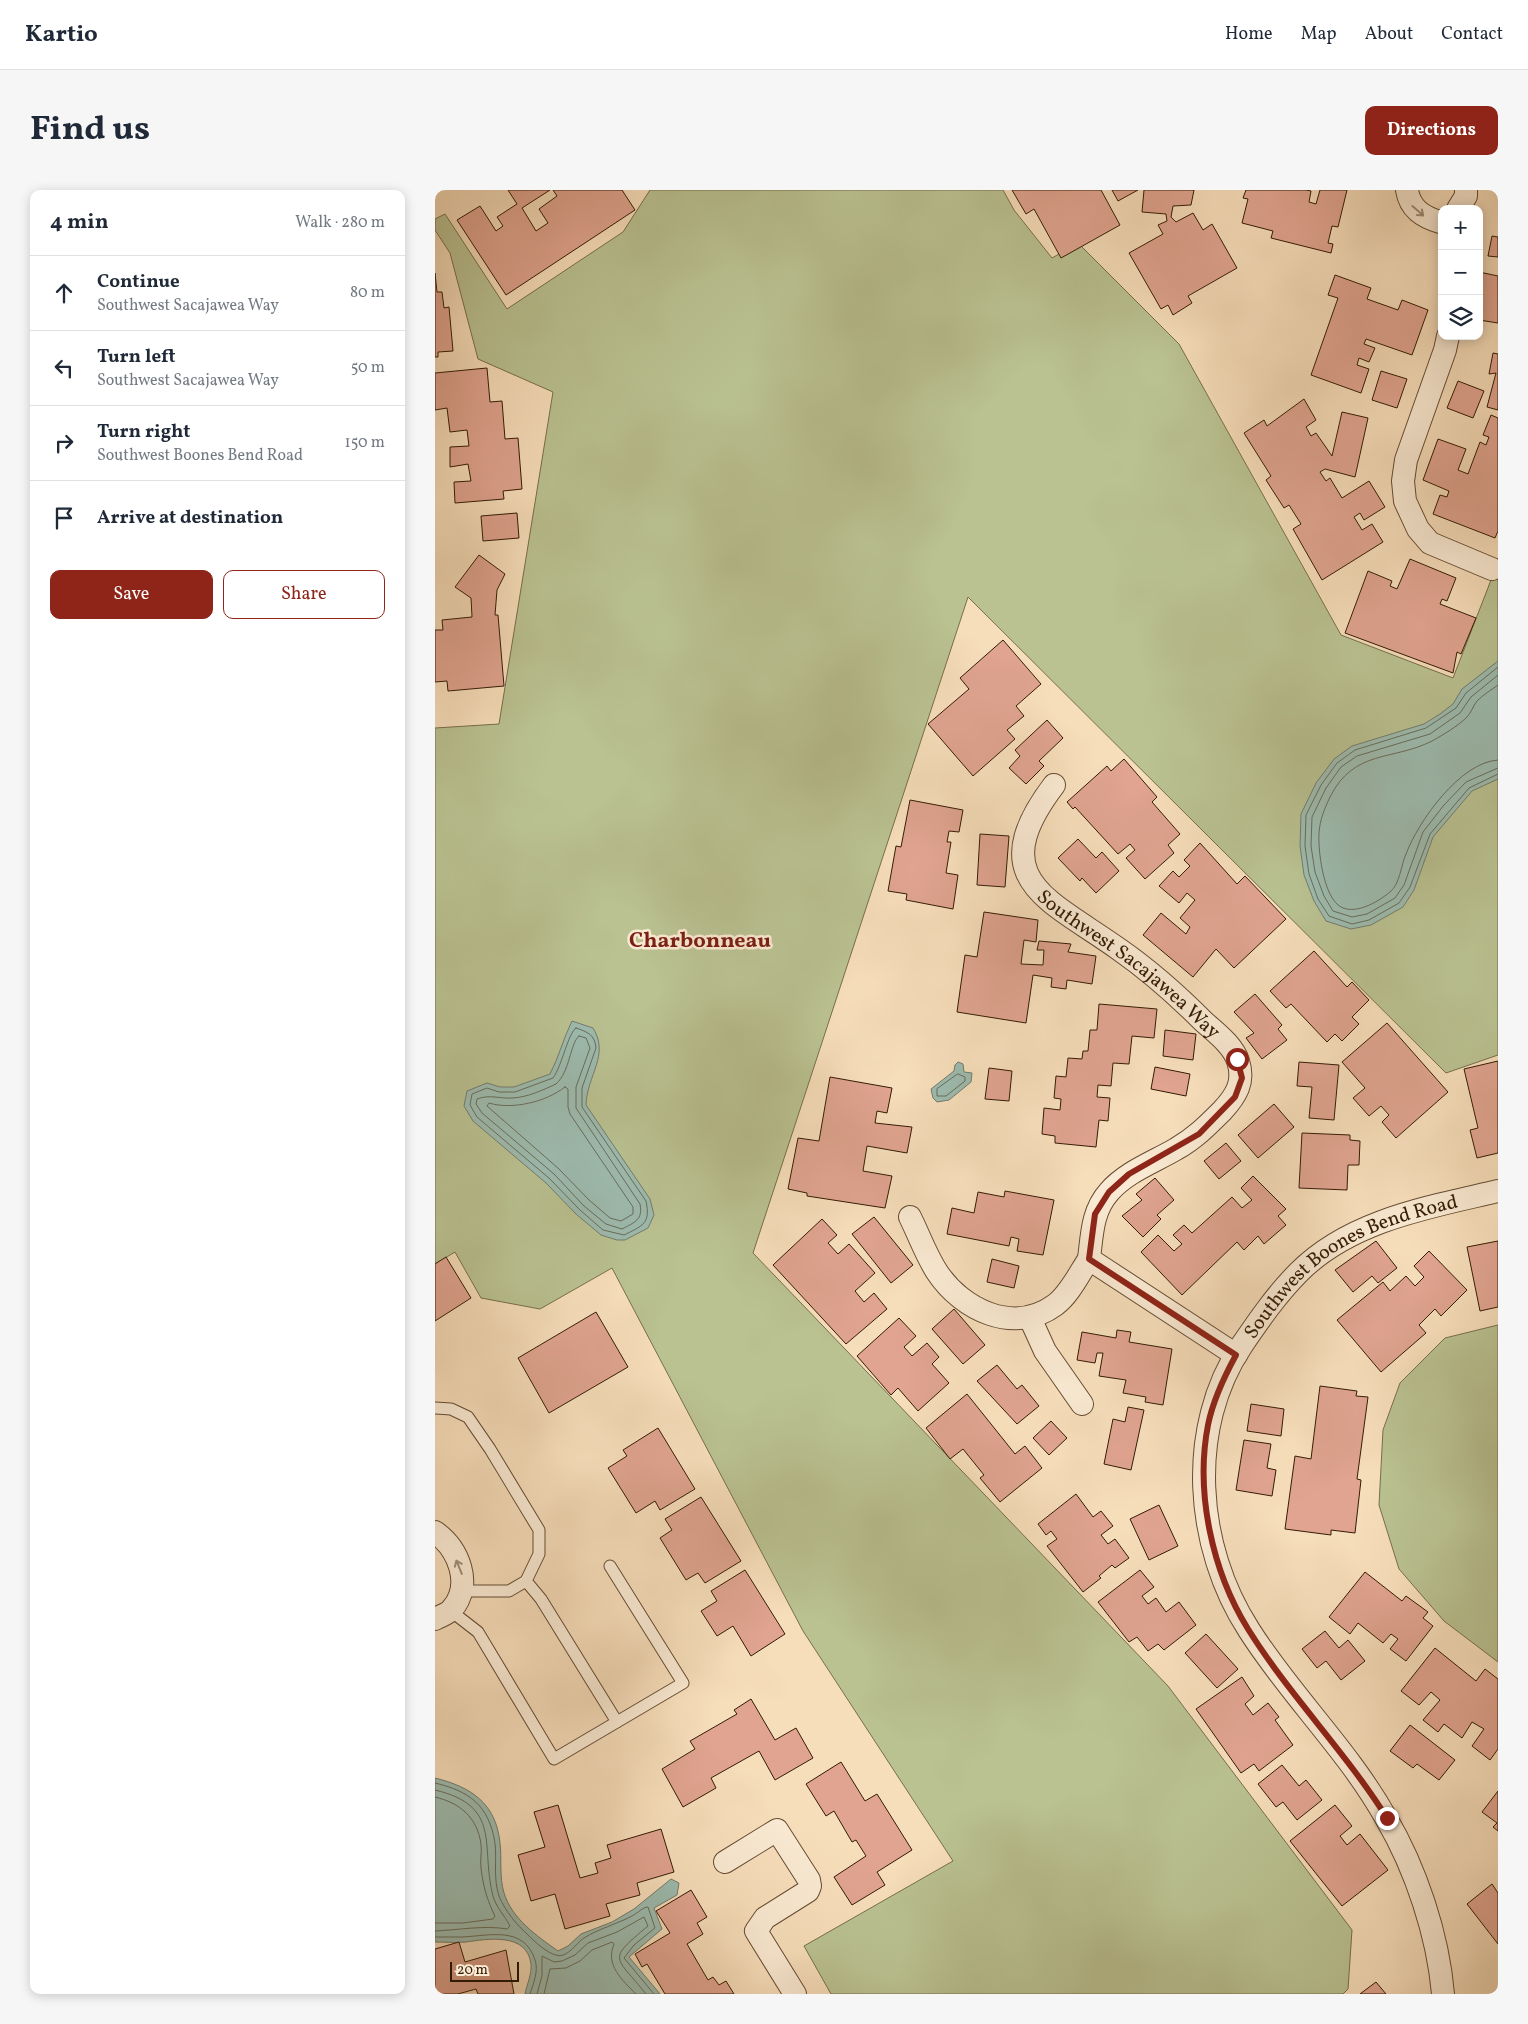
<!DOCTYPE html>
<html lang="en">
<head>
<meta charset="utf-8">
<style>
  :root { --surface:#fff; --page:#f6f6f7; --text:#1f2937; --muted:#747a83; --line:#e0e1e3; --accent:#8f2418 }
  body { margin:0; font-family:Vollkorn,serif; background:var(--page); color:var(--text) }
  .controls { position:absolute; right:15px; top:15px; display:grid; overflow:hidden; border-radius:10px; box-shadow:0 2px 12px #0003 }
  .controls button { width:45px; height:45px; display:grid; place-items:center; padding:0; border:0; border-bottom:1px solid var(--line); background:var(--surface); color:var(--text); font:25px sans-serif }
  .scale { position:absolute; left:15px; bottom:12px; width:69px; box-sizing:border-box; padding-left:5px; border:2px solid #341b05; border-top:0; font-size:14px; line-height:18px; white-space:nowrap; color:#341b05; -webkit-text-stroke:4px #faead3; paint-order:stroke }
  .stop { position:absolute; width:15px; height:15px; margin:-11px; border:4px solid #8f2418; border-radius:50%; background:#fff }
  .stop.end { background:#8f2418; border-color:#fff; box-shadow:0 1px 5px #0008 }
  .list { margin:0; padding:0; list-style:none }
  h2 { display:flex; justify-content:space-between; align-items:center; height:65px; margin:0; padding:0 20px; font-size:21px }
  h2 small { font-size:16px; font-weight:400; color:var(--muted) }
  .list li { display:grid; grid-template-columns:32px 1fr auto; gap:15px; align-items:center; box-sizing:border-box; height:75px; padding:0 20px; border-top:1px solid var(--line) }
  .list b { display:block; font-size:19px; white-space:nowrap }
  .list p { margin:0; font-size:16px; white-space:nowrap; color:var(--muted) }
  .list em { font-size:16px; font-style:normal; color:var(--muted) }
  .actions { display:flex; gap:10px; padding:15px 20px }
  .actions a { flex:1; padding:11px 0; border:1px solid var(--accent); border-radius:10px; text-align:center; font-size:18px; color:var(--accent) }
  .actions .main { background:var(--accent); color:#fff }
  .icon { flex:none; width:28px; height:28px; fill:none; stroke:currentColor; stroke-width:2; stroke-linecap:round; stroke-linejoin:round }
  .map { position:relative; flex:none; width:1063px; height:1804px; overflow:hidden; border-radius:10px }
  header { display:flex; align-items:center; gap:30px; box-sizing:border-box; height:70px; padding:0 25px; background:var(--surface); border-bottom:1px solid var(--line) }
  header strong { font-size:24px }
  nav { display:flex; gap:28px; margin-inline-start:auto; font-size:18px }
  .intro { display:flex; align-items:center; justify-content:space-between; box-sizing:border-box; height:120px; padding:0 30px }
  h1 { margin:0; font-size:35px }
  .button { padding:12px 22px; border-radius:10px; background:var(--accent); color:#fff; font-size:18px; font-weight:700 }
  main { display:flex; gap:30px; padding:0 30px }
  aside { flex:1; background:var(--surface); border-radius:10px; box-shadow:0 2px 12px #0003 }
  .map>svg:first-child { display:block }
  .green { fill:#bac292; stroke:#776e4c }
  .water { fill:#9dbcb0; stroke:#737c6c }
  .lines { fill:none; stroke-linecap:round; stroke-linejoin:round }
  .shore { stroke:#686c5a; stroke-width:1 }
  .building { fill:#e0a490; stroke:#341b05 }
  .service-casing { stroke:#654c32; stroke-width:13 }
  .minor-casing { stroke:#654c32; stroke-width:24 }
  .service { stroke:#faead3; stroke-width:11 }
  .minor { stroke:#faead3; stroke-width:22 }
  .oneway { stroke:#a18d76 }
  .route { stroke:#8f2418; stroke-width:6 }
  .labels { text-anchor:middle; stroke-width:5; stroke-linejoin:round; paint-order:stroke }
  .street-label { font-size:20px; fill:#341b05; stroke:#faead3 }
  .quarter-label { font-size:22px; font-weight:bold; fill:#7a1f14; stroke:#faead3 }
</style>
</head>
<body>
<header>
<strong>Kartio</strong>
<nav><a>Home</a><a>Map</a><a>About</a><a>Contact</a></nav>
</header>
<div class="intro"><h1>Find us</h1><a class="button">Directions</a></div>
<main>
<aside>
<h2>4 min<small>Walk · 280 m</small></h2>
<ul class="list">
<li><svg class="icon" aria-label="ahead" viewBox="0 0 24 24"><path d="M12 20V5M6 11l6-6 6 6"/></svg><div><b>Continue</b><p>Southwest Sacajawea Way</p></div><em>80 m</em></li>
<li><svg class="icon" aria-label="left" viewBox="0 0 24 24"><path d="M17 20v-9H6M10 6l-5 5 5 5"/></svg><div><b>Turn left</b><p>Southwest Sacajawea Way</p></div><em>50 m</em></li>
<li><svg class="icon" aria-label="right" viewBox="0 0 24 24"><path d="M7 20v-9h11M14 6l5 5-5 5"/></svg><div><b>Turn right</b><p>Southwest Boones Bend Road</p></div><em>150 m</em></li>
<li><svg class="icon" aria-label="arrive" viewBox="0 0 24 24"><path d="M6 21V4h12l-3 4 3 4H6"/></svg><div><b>Arrive at destination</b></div></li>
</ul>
<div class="actions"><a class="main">Save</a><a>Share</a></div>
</aside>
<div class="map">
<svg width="1063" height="1804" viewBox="0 0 1063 1804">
  <rect width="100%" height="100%" fill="#f7debb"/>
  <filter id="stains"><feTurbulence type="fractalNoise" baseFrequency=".004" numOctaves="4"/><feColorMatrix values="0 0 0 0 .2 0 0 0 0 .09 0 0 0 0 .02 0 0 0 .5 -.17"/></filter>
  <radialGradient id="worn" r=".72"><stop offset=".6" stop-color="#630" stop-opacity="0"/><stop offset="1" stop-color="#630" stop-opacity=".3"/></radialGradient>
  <path class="green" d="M215,0H568L579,20L617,68L643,53L744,154L906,445L1018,488L1063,372V865L1011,883L533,407L318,1063L733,1496L917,1740L913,1799L908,1804H396L369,1756L518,1671L368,1441L177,1078L105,1119L46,1108L20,1062L0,1074V538L64,534L118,202L43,169L15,63L0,40V29L10,24L72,119L188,42Z
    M1063,1135V1472L1009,1431L964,1379L944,1315L948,1240L965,1193L1010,1148Z"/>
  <path class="water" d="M1063,471V589L1037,601L998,647L979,700L968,717L936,735L916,739L891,731L879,711L869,685L865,656L866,624L881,593L899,569L917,556L989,534L1005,524L1018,514L1027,499Z
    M137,831L158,838C175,865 152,885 151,915L215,1009L219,1025L213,1038L190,1050H182L166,1045L141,1024L111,993L38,931L29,916L32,901L52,893L65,897H79L115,884C124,867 128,849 137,831Z
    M523,872L528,874L529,882L537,883L536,892L514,910L502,912L498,908L496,899L519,881L520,875Z
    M0,1588C36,1597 61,1613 65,1653C67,1670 64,1686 69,1703C77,1729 102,1746 123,1761L133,1756L146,1744L177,1732L199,1719L236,1689L244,1693L242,1705L219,1718L227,1739L194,1767L225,1804H90C92,1794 97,1784 96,1774C92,1742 52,1749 31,1752C21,1753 10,1752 0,1752Z"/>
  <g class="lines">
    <path class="shore" d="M1063,477L1031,503L1021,518L991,538L920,560L902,573L886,595L871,625L870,656L874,684L883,709L894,726L917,734L934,730L964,713L975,697L995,644L1034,598L1063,584
      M1063,485L1036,507L1025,523L995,544L922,566L906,577L891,598L877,627L876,656L880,682L889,706L898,721L917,727L932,724L960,708L969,695L988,642L1009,615L1031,592L1063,578
      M1063,495C1056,500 1048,505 1042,511C1038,516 1036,523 1032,527C1023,536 1008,545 997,551C958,571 919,559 895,607C889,620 885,629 884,643C883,661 888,702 903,715C918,727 943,712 955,702C965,694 966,675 971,664C983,632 1025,572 1063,570
      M141,838C153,842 160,845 161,858L147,898V917L211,1011C216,1034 207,1036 189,1045L168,1040L145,1020L115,989L42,927L35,915L37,904L52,898L64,902H80L118,888C127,876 133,843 141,838Z
      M144,846L151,848L155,858L141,897V918L205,1014C208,1030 200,1032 187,1039L171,1034L149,1016L119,984L47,923L41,914L42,909C55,904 65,909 78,908C93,907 108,900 121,894C135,882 135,853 144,846Z
      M523,884L530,887V891L511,906H502V899Z
      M130,897L133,899V917L135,924L198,1017V1024L186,1031L175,1028L154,1010L124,979L52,916L54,913C77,920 111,912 130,897Z
      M0,1593C34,1601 54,1615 60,1653C62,1670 58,1688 64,1706C70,1721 82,1735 93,1745C100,1752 112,1763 121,1765C132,1769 141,1753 149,1748C163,1739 182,1734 197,1726C203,1723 208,1717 213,1717L220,1738L199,1755L189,1768L219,1804
      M0,1600C68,1616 45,1656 58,1706C61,1717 70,1726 75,1736L72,1739C50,1735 23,1740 0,1741
      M0,1607C25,1613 42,1627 46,1654C47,1662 45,1670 46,1678C48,1696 52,1710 60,1726L58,1729L28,1733H0
      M0,1747C9,1747 18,1747 27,1747C53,1746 89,1735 100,1770C104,1781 98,1794 95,1804
      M102,1804L107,1786V1766L119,1772L127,1771L140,1765L153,1753L182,1742L209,1727L213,1736C171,1771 180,1765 211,1804
      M109,1804L115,1779L131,1778L145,1771L157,1760L177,1752L179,1754C170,1775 187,1790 201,1804"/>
  </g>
  <path class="building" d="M73,0H115L87,18L101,41L113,33L104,19L122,6L118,0H187L200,20L71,105L22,30L45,16L61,41L68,36L62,27L82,14Z
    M577,0H666L685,35L626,68L599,19L591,24Z
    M677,0H703L683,11Z
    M709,0H759L756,15L738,16L736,27L741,32L758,23L768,40L777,34L802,78L753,106L757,113L738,125L733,115L726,119L694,63L728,44L723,35L732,31L731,24L707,22Z
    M811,0H871L876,1L874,12L881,14L885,0H912L903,37L897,36L893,53L898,54L896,63L836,48L838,41L807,33L813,9L808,8Z
    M1057,46L1063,47V67L1053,66Z
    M1044,82L1063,86V133L1044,130Z
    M0,83L2,102H7L9,118L14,117L18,161L3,162V167H0Z
    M900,85L936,98L932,109L963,120L967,110L993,120L977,165L931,149L929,154L940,158L934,172L924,168L922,175L934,179L926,203L876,185L903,108L893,105Z
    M1058,163L1063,164V220L1052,217L1061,183L1054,184Z
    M52,178L55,212L67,211L70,249L83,248L87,299L68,301L69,309L20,313L19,292L36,291L33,274L15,277V257L34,256L32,240L15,242L12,218L0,220V183Z
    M946,181L972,189L962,218L937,210Z
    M1023,191L1049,201L1038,228L1012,218Z
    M869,209L881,230L871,237L876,246L881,243L897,266L907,222L933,228L920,287L890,279L885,282L891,291L895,288L907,308L934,291L950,317L929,330L925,323L919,327L927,340L937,334L948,352L887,390L858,339L866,334L854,315L849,318L831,290L836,286L809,243L829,230L832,236Z
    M1056,225L1063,228V341L1060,348L998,324L1005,305L1012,307L1014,301L988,290L1003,249L1031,259L1023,280L1033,284L1045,252L1051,255L1054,247L1048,245Z
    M82,323L84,348L48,351L46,326Z
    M44,365L70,384L62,400L60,425H63L69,496L13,501L12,491L0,492V440H8L7,430L37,427L36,408L20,397Z
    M975,369L1021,388L1012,411L1007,409L1005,414L1041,428L1026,464L1022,462L1018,483L910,443L933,381L957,391L955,396L962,399Z
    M568,450L606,494L581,516L589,526L572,540L580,549L538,586L493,534L534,499L525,488Z
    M612,530L628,548L604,571L609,576L591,594L574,578L585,566L580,560Z
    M689,569L722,607L717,612L745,644L733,655L739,663L710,689L691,668L700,660L695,654L683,664L640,617L638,619L632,612L672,576L676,581Z
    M475,610L528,620L524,642L514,641L512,652H516L511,683L523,685L518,719L471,710L472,704L453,701L461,656L466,657Z
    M545,644L574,646L570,697L542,695Z
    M643,649L661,668L667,662L684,681L661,703L647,688L645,691L623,668Z
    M765,653L802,694L810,686L851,729L799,778L781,759L758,787L708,745L726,723L751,744L755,737L745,728L760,710L752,703L744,713L724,696L738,681L744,687L755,676L749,670Z
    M549,722L603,730L601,752L589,750L586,774L608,775L609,760H602L604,751L636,754L633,762L661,766L657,794L632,790L631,799L616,797L617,788L598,785L591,833L522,822L530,765L542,767Z
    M879,761L912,797L917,792L934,810L917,827L924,834L907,851L900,844L892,852L856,814L851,818L835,801Z
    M820,804L847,835L843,839L852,850L827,869L811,848L819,843L799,822Z
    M664,814L722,819L719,848L697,846L694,874L678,873L676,896L663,895L662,907L675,908L673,931L664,930L661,957L620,953V946L607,944L609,918L625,920L626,909L619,908L621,886L631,887L633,868L647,869L648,861H653L655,840H662Z
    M952,833L1013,902L961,948L947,932L954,925L946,916L934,926L918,908L930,898L907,872Z
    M730,840L761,844L758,870L728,866Z
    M1063,871V963L1042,968L1035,940L1043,938L1029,879Z
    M864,872L904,875L899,930L874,928L877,897L862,896Z
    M720,877L755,884L751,906L716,899Z
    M554,878L577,881L574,911L550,909Z
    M395,887L457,898L452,923L442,921L440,933L477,937L472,963L432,956L428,981L457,986L450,1018L372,1006V1003L353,999L363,948L384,951Z
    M839,914L859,937L823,968L803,945Z
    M867,943L915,945V950L925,951L924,975H913L912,1000L864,998Z
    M791,953L806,971L784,989L769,971Z
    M818,986L851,1019L843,1026L851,1035L829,1054L823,1046L809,1060L802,1052L747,1105L706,1062L723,1045L739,1061L747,1054L738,1045L749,1035L757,1043L797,1007L807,1018L817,1010L806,998Z
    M720,988L739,1010L722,1025L726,1029L708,1047L687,1026L707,1010L701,1004Z
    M570,1001L619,1010L608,1065L582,1061L584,1049L576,1047L574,1056L512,1044L517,1018L539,1023L543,1002L569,1007Z
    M439,1027L478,1075L456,1093L417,1044Z
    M387,1029L402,1045L393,1053L403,1064L414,1054L440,1083L420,1101L429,1112L439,1103L452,1119L411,1154L338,1075Z
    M941,1051L962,1078L943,1093L937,1086L918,1102L900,1080Z
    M1063,1051V1117L1045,1121L1032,1057Z
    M994,1061L1032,1100L1006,1126L1000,1119L984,1135L991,1143L946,1182L902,1130L948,1092L955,1101L971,1086L980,1096L989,1087L979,1076Z
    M11,1067L36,1108L0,1131V1074Z
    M557,1069L584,1076L579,1098L552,1092Z
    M519,1119L550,1155L528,1174L497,1139Z
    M161,1122L193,1177L114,1223L83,1168Z
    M464,1128L481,1146L469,1157L477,1166L492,1153L504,1167L497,1174L514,1193L483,1221L463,1198L456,1205L422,1166Z
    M682,1140L696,1142L694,1152L737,1159L728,1215L710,1212L711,1207L688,1203L691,1190L664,1186L668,1163H662L660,1173L642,1170L647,1142L681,1148Z
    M562,1175L582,1199L587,1195L604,1216L582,1234L542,1191Z
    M885,1196L922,1201L921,1206L933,1207L922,1289L926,1290L920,1343L896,1340V1345L850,1339L860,1266L876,1269Z
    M532,1204L580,1264L590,1256L607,1278L565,1312L545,1288L549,1285L528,1259L515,1269L491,1238Z
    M816,1214L849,1219L846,1246L812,1241Z
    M693,1217L709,1220L696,1280L669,1274L678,1229L690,1232Z
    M616,1231L632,1248L614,1265L598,1248Z
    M223,1238L260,1299L225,1320L220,1311L201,1323L173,1278L192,1266L188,1260Z
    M809,1250L836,1254L832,1278L841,1280L837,1306L801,1300Z
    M641,1304L658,1327L666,1321L678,1336L666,1345L673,1354L680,1349L694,1368L680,1378L677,1375L664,1386L666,1388L648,1402L612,1356L622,1349L616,1341L611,1345L603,1334Z
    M266,1307L306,1371L270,1393L263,1383L251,1390L225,1348L237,1340L230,1329Z
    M724,1315L743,1356L714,1370L695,1329Z
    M310,1380L350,1444L316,1466L298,1436L282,1446L266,1421L282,1411L276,1401Z
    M705,1380L719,1397L707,1406L713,1414L721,1408L731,1422L744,1412L761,1435L729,1460L723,1454L713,1461L702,1447L694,1452L663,1412Z
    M930,1382L967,1411L971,1406L993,1422L988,1428L998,1436L971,1471L955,1459L963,1449L956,1444L948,1453L923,1433L915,1444L894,1427Z
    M890,1441L904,1458L913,1450L930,1471L906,1490L891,1471L882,1478L867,1459Z
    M771,1444L803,1479L782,1498L750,1463Z
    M1000,1458L1041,1491L1050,1479L1063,1489V1559L1055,1570L1037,1556L1049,1539L1037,1532L1027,1548L1009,1534L1003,1542L988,1530L1005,1510L996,1502L984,1515L966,1501Z
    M807,1487L819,1506L810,1514L818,1525L833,1513L844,1527L840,1530L858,1555L824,1581L819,1574L806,1583L761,1519Z
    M316,1509L340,1550L361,1538L378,1568L340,1590L324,1561L276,1588L281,1598L248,1617L227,1579L260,1559L255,1551L302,1524L299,1520Z
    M975,1535L1020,1570L1004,1590L982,1574L978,1578L955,1561Z
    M406,1572L430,1611L442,1604L477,1660L442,1682L450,1695L417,1715L399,1687L431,1666L421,1650L417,1652L399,1621L391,1626L371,1594Z
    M847,1575L864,1596L871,1590L887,1610L862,1630L848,1612L841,1617L823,1594Z
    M1063,1601V1641L1058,1637L1062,1633L1047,1622Z
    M123,1615L145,1688L163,1683L160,1673L176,1668L172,1655L226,1639L239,1682L202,1693L205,1705L171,1714L175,1726L130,1739L120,1704L96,1711L83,1665L110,1657L99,1622Z
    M900,1615L917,1636L905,1646L912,1655L925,1644L953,1680L907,1716L855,1651Z
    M1057,1694L1063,1703V1754L1032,1714Z
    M256,1700L272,1727L262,1733L268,1744L252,1754L273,1790L278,1787L284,1795L291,1791L299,1804H230L212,1774L207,1777L200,1764L235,1743L221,1721Z
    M24,1752L30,1772L71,1760L79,1804H43L41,1799L23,1804H0V1759Z
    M941,1792L951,1804H925Z"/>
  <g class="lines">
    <g class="service-casing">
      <path id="service" d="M0,1218L16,1219L33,1227L55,1259L104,1340V1364L91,1391L106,1409L182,1532
        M28,1401H74L91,1391
        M16,1421L43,1442L119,1569L248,1493L175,1376"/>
    </g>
    <g class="minor-casing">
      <g id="minor">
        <path d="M972,0C975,19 988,27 1005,32"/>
        <path d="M1023,19L1031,6V0"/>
        <path d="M1013,146L1010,160L971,270L968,291L970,311L983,339L995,353L1057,379"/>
        <path id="s1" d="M619,595C547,690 614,709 685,760C715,781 743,806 768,831C780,842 798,855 803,871C810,892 801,906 787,921C772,936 759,949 741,959C719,972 691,982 674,1002C657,1021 657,1045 654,1069L801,1165"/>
        <path d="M475,1027C484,1045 491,1065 502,1082C527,1120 579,1145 620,1115C634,1105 644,1084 654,1069"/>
        <path d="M595,1128L610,1161L647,1214"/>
        <path d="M0,1342C24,1359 38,1395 17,1419C13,1424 5,1426 0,1429"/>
        <path d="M290,1672L342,1640L374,1690L375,1696L373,1701L330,1728L321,1741L360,1804"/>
        <path id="s2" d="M1008,1804C1003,1745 981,1679 951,1628C913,1560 855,1505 814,1440C760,1357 751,1238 807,1155C824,1130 842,1104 864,1082C916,1030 995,1017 1063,1001"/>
      </g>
    </g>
    <use href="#service" class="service"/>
    <use href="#minor" class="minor"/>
  </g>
  <defs><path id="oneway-shaft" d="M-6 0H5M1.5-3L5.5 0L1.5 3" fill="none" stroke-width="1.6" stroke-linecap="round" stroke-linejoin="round" transform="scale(1.25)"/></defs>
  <g class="oneway">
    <use href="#oneway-shaft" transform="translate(983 21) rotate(41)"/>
    <use href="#oneway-shaft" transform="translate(24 1377) rotate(-112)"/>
  </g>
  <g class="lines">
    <path class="route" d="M802,869L807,888L800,907L764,944L694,984L674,1002L660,1024L654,1069L801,1165C789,1187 778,1210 773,1235C760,1302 777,1381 813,1439C854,1505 910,1561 952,1628"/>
  </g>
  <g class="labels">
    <g class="street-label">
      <text dy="7" stroke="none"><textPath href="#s1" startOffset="234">Southwest Sacajawea Way</textPath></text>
      <text dy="7" stroke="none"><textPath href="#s2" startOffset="860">Southwest Boones Bend Road</textPath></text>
    </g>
    <g class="quarter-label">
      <text x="265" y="757">Charbonneau</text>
    </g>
  </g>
  <rect width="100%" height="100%" filter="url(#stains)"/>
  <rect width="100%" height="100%" fill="url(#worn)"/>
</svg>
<div class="controls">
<button>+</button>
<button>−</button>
<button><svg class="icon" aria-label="layers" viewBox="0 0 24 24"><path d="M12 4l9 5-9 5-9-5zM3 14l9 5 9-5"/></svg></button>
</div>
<div class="scale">20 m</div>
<div class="stop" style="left:802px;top:869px"></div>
<div class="stop end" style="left:952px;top:1628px"></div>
</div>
</main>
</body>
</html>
